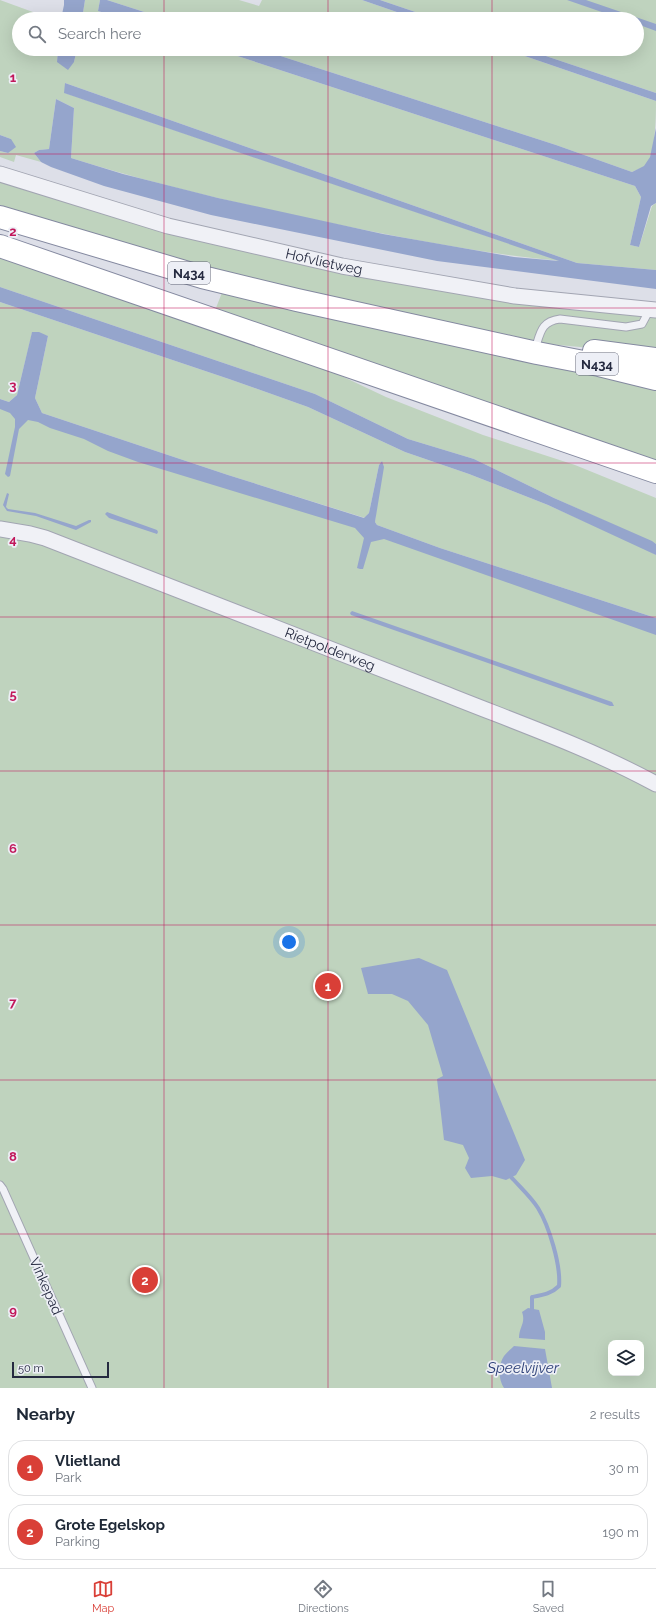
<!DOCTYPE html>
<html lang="en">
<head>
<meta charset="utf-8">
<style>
  :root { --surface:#fff; --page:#f6f6f7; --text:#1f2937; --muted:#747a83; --line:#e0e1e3; --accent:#d93f37 }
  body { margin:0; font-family:Raleway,sans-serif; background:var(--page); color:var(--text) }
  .controls { position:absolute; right:12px; bottom:12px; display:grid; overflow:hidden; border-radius:8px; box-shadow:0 4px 16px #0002 }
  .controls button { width:36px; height:36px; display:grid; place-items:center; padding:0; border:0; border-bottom:1px solid var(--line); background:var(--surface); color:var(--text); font:20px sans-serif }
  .scale { position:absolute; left:12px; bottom:10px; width:97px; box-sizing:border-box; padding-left:4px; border:2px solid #252a40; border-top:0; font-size:11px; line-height:14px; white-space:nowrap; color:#252a40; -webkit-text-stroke:3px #edeff6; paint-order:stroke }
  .you { position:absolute; left:289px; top:942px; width:14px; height:14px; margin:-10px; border:3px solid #fff; border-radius:50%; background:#1a73e8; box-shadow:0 0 0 6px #1a73e833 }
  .badge { display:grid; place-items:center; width:26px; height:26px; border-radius:50%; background:var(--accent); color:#fff; font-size:13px; font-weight:700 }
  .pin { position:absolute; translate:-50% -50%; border:2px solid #fff; box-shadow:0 1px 4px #0006 }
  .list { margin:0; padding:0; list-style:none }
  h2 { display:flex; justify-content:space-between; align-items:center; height:52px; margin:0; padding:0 16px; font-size:17px }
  h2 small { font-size:13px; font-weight:400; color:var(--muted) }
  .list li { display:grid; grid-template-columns:26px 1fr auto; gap:12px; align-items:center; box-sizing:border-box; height:56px; margin:0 8px 8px; padding:0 8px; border:1px solid var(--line); border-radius:16px }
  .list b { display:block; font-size:15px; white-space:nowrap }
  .list p { margin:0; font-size:13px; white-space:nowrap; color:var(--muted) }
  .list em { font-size:13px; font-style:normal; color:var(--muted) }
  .icon { flex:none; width:22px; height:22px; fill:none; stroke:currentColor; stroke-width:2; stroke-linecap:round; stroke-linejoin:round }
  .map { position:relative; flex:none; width:656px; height:1388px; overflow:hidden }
  .search { position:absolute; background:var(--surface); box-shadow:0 4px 16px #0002; left:12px; right:12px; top:12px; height:44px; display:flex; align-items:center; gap:10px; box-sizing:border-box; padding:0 14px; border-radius:22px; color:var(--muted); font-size:15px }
  .sheet { height:180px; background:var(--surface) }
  nav { display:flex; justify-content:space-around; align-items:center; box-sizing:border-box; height:56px; border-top:1px solid var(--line); background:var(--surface); font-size:11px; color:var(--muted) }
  nav a { display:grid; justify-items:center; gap:2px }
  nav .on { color:var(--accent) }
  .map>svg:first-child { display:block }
  .green { fill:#bfd3be; fill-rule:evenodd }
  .water { fill:#95a5cc }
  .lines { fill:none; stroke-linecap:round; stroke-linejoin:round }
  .stream { stroke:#95a5cc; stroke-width:4 }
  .lane-casing { stroke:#a2a5b2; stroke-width:9 }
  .street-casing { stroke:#a2a5b2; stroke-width:17 }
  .highway-casing { stroke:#8489a0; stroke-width:24 }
  .lane { stroke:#f0f1f6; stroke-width:7 }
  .street { stroke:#f0f1f6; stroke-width:15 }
  .highway { stroke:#fff; stroke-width:22 }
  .grid { fill:none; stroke:#c2185b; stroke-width:1; stroke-opacity:0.55 }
  .labels { text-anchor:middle; stroke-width:3.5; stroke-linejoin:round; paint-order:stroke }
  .shield { fill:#edeff6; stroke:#616577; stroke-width:1 }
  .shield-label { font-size:13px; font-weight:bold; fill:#252a40 }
  .street-label { font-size:14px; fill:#252a40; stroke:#edeff6 }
  .water-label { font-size:15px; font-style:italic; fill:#2c3f77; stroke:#edeff6 }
  .grid-label { font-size:13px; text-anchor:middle; font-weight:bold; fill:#c2185b; stroke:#edeff6; stroke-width:3.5; stroke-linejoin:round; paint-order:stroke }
</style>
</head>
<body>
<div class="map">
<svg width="656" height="1388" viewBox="0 0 656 1388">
  <rect width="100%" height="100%" fill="#dddfe8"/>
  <path class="green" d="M0,0L52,19H19V49H58L57,62H74L77,49H216L635,186L641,197L630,245L639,247L652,206L656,203V270L577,263L65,83V93L561,261C474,253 388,235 302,217C224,200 147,182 71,158L74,108L56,99L49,149L39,150L34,153L41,162L16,155L14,162L0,157V151L8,153L11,139L0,135Z
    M85,0H100L98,11L124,19H82Z
    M107,0H239L259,6L262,0H362L417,19H166Z
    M380,0H656V93L525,49H637V19H436Z
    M259,49H504L656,101C656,117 656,157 644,167C640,169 635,170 632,172L556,145Z
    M0,182L172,233L345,275L525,303L656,317V354L537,343L515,336L338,303L92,235L0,205Z
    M0,256L331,371L386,397L483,435L575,465L656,498V544L554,498L474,459L408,439L315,394L0,287Z
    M223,290L656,384V464L214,313Z
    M0,302L229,379L308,407L405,452L469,474L548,505L646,549L656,555V618L440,548L377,525L375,522L382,461L379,465L369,513L365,518L228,475L42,413L35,398L48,336L32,333L17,395L9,402L0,399Z
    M0,405L656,629V1388H0ZM611,1343H641V1373H611Z"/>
  <path class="water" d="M64,0H85L82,19H61L64,5Z
    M100,0H107L166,19H124L98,11Z
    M362,0H380L436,19H417Z
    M567,0H586L656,24V31L637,24V19H622Z
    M58,49H77L74,62L68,70L57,62Z
    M216,49H259L556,145L632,172L644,166L650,157L656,128V203L651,206L639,247L630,245L641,197L635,186Z
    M504,49H525L656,93V101Z
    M65,83L577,263L656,270V289L437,261L211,215L104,186L51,167L41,162L34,153L39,150L49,149L56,99L74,108L71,158L123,174L218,198L383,234L514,257L559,261L64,93Z
    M0,135L11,139L16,147L8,153L0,151Z
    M0,287L315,394L408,439L474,459L554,498L652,541L656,544V555L548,505L469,474L405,452L308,407L229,379L0,302Z
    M32,332H39L48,336L35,398L42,413L228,475L364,518L369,513L379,465L382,461L384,467L375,522L377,525L440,548L656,618V635L384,539L371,542L363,569H360L357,568L364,538L355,528L138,462L108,451L84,439L50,428L38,422L28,420L19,429L10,476L8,477L5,474L15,427V419L10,413L0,409V399L9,402L17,395Z
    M7,493L9,494L6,507L8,509L35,513L76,526L89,520H91V522L76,530L36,516L7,511L3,505Z
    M107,512L157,530L158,532L157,534L109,518L105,514Z
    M352,611L612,702L614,706H610L351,615L350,613Z
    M419,958L447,970L525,1160L516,1175L506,1180L492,1176L471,1178L465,1168L469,1158L463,1145L444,1140L437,1079L443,1076L428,1025L408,1001L392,994H368L361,968Z
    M528,1308L539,1310L545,1332V1340L519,1338C519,1327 526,1323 522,1312Z
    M514,1346L545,1349L552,1388H504C498,1379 498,1365 504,1356C507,1352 511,1349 514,1346Z"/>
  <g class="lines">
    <path class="stream" d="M511,1177C520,1187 531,1197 538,1208C549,1226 561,1265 559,1286C551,1294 543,1295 532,1297V1309"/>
    <g class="lane-casing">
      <path id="lane" d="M537,343C541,329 544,321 560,319L626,327L642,324L650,309
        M0,1185L3,1189L92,1388"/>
    </g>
    <g class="street-casing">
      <g id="street">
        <path id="s1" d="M0,174L168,226L342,266L515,296L656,310"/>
        <path id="s2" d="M0,529L30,534L45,538C178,590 310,641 443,693C515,722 588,747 656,784"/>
      </g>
    </g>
    <g class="highway-casing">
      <path id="highway" d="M0,217L202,277L297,300L537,353L599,365L656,379
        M0,246L656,472
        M594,351L656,359"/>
    </g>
    <use href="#lane" class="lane"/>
    <use href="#street" class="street"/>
    <use href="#highway" class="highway"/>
  </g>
  <path class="grid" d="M164,0V19M328,0V19M492,0V19M164,49V1388M328,49V1388M492,49V1388M0,154H656M0,308H656M0,463H656M0,617H656M0,771H656M0,925H656M0,1080H656M0,1234H656"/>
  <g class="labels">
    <g class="shield">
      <rect x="168" y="262" width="42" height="22" rx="3"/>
      <rect x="576" y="353" width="42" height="22" rx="3"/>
    </g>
    <g class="shield-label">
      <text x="189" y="278">N434</text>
      <text x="597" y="369">N434</text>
    </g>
    <g class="street-label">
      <text dy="5" stroke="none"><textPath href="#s1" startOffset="336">Hofvlietweg</textPath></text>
      <text dy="5" stroke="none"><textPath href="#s2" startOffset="352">Rietpolderweg</textPath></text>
      <text transform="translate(46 1286) rotate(66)" y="5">Vinkepad</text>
    </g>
    <g class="water-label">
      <text x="523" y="1373">Speelvijver</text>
    </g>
  </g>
  <g class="grid-label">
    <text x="13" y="82">1</text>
    <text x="13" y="236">2</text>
    <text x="13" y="390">3</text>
    <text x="13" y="544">4</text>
    <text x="13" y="699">5</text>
    <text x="13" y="853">6</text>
    <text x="13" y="1007">7</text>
    <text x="13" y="1161">8</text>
    <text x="13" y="1315">9</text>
  </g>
</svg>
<div class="controls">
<button><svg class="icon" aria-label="layers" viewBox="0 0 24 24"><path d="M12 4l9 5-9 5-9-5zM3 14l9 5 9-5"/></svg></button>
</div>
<div class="scale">50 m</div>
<div class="you"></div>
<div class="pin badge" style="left:328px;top:986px">1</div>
<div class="pin badge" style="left:145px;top:1280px">2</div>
<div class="search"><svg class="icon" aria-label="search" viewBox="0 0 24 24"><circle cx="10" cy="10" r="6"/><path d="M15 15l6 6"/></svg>Search here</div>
</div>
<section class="sheet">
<h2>Nearby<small>2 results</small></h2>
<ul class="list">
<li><span class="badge">1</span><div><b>Vlietland</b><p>Park</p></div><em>30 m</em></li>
<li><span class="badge">2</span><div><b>Grote Egelskop</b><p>Parking</p></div><em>190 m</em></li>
</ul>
</section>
<nav>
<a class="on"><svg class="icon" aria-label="map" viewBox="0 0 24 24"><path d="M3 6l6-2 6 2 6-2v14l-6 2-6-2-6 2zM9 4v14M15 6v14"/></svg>Map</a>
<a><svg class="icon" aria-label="directions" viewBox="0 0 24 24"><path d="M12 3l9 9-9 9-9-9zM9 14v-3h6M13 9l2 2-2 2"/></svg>Directions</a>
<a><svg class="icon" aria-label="saved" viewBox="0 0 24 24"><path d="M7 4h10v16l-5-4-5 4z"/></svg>Saved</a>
</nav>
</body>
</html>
